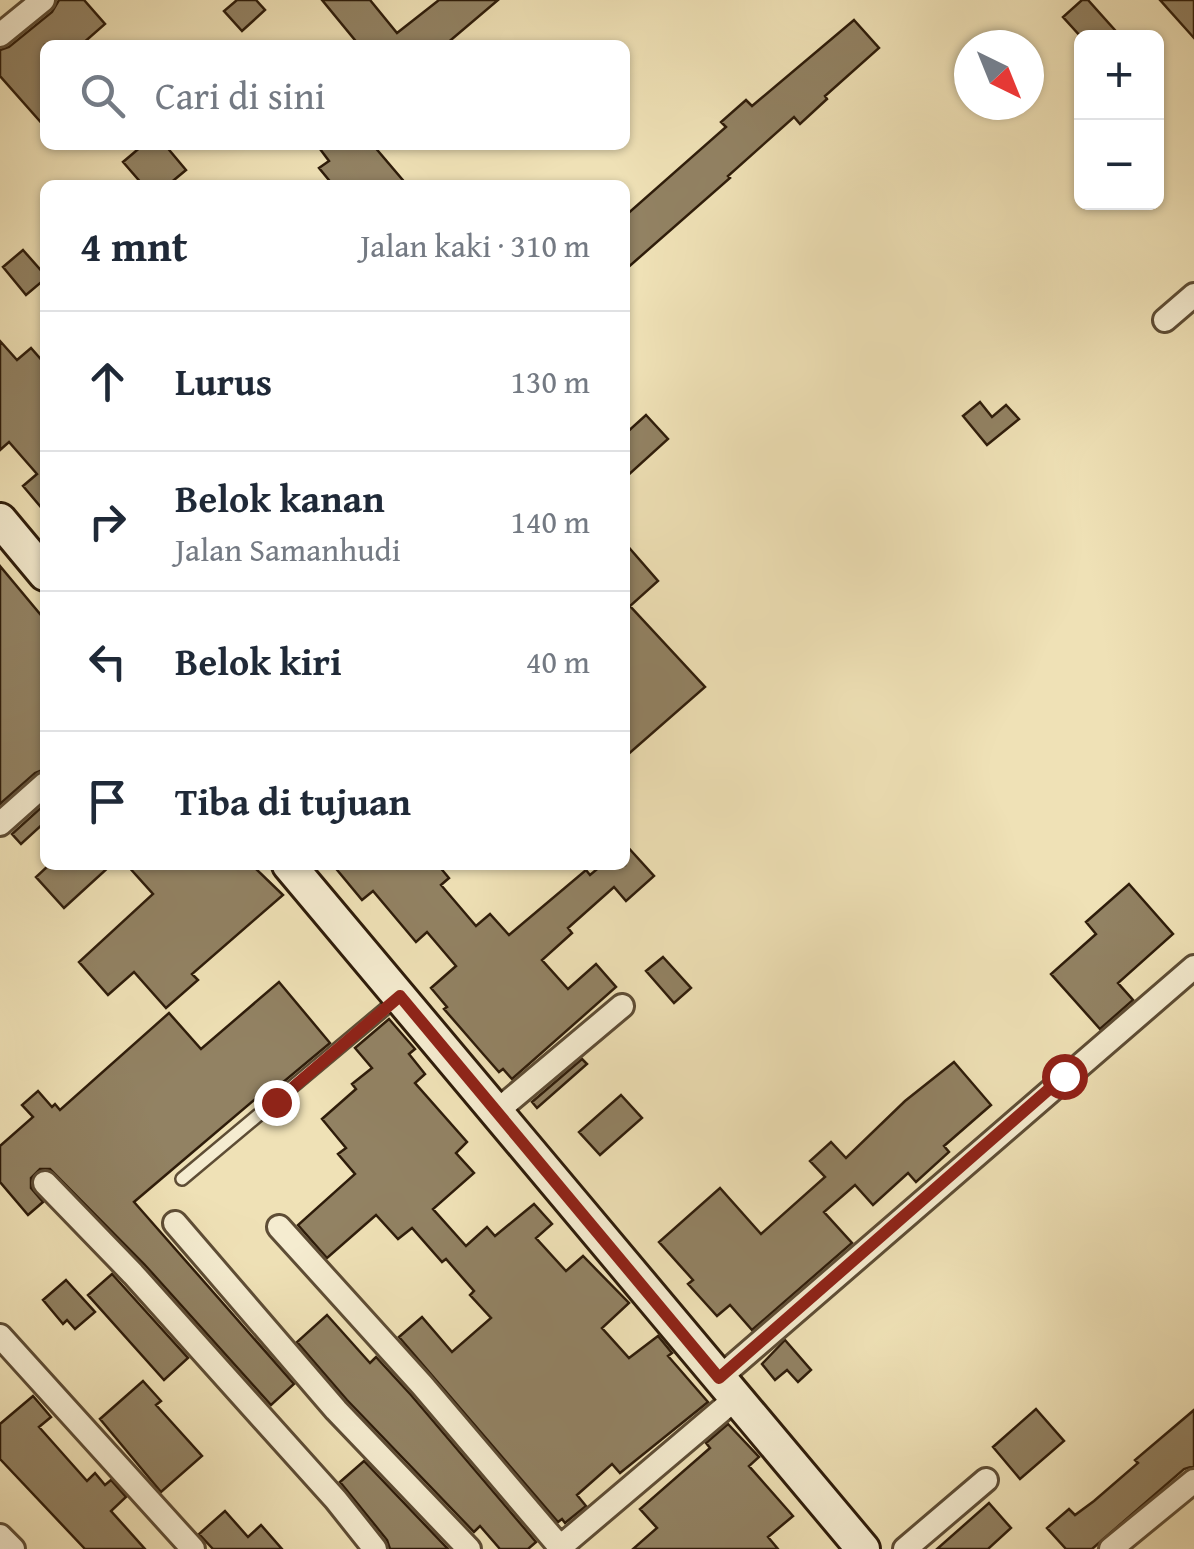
<!DOCTYPE html>
<html lang="id">
<head>
<meta charset="utf-8">
<style>
  :root { --surface:#fff; --page:#f6f6f7; --text:#1f2937; --muted:#747a83; --line:#e0e1e3 }
  body { margin:0; font-family:"Gentium Book Plus",serif; background:var(--page); color:var(--text) }
  .controls { position:absolute; right:30px; top:30px; display:grid; overflow:hidden; border-radius:15px; box-shadow:0 2px 8px #0004 }
  .controls button { width:90px; height:90px; display:grid; place-items:center; padding:0; border:0; border-bottom:2px solid var(--line); background:var(--surface); color:var(--text); font:50px sans-serif }
  .compass { position:absolute; left:954px; top:30px; width:90px; height:90px; border-radius:50%; background:var(--surface); box-shadow:0 2px 8px #0004; rotate:137deg }
  .stop { position:absolute; width:30px; height:30px; margin:-22px; border:8px solid #8f2418; border-radius:50%; background:#fff }
  .stop.end { background:#8f2418; border-color:#fff; box-shadow:0 2px 10px #0008 }
  .list { margin:0; padding:0; list-style:none }
  h2 { display:flex; justify-content:space-between; align-items:center; height:130px; margin:0; padding:0 40px; font-size:42px }
  h2 small { font-size:32px; font-weight:400; color:var(--muted) }
  .list li { display:grid; grid-template-columns:65px 1fr auto; gap:30px; align-items:center; box-sizing:border-box; height:140px; padding:0 40px; border-top:2px solid var(--line) }
  .list b { display:block; font-size:38px; white-space:nowrap }
  .list p { margin:0; font-size:32px; white-space:nowrap; color:var(--muted) }
  .list em { font-size:32px; font-style:normal; color:var(--muted) }
  .icon { flex:none; width:55px; height:55px; fill:none; stroke:currentColor; stroke-width:2; stroke-linecap:round; stroke-linejoin:round }
  .map { position:relative; flex:none; width:1194px; height:1549px; overflow:hidden }
  .search { position:absolute; background:var(--surface); box-shadow:0 2px 8px #0004; left:40px; top:40px; width:590px; height:110px; display:flex; align-items:center; gap:25px; box-sizing:border-box; padding:0 35px; border-radius:15px; color:var(--muted); font-size:38px }
  .panel { position:absolute; background:var(--surface); box-shadow:0 2px 8px #0004; left:40px; top:180px; width:590px; height:690px; border-radius:15px }
  .map>svg:first-child { display:block }
  .building { fill:#928263; stroke:#2e1c0a; stroke-width:2.5 }
  .lines { fill:none; stroke-linecap:round; stroke-linejoin:round }
  .lane-casing { stroke:#5e4d35; stroke-width:16 }
  .street-casing { stroke:#5e4d35; stroke-width:28 }
  .secondary-casing { stroke:#2e1c0a; stroke-width:38 }
  .lane { stroke:#f5ecd0; stroke-width:11 }
  .street { stroke:#f5ecd0; stroke-width:22 }
  .secondary { stroke:#f5ecd0; stroke-width:32 }
  .route { stroke:#8f2418; stroke-width:12 }
</style>
</head>
<body>
<div class="map">
<svg width="1194" height="1549" viewBox="0 0 1194 1549">
  <rect width="100%" height="100%" fill="#efe1b6"/>
  <filter id="stains"><feTurbulence type="fractalNoise" baseFrequency=".002" numOctaves="4"/><feColorMatrix values="0 0 0 0 .2 0 0 0 0 .09 0 0 0 0 .02 0 0 0 .5 -.17"/></filter>
  <radialGradient id="worn" r=".72"><stop offset=".6" stop-color="#630" stop-opacity="0"/><stop offset="1" stop-color="#630" stop-opacity=".3"/></radialGradient>
  <path class="building" d="M59,0H84L105,24L81,45H45V127L0,76V50L9,47L52,12Z
    M237,0H256L265,10L242,31L224,11Z
    M322,0H370L397,33L439,0H498L445,45H359Z
    M1082,0H1088L1122,38H1082L1063,17Z
    M1160,0H1194V38Z
    M854,20L879,48L825,96L827,99L800,124L794,117L728,176L730,178L625,270V216L726,127L721,122L746,100L752,106Z
    M143,145H165L186,170L168,185H143L123,162Z
    M317,145H373L407,185H333L319,168L329,161Z
    M23,250L45,275V279L26,295L3,267Z
    M0,341L17,360L31,348L45,364V512L23,486L37,474L9,442L0,450Z
    M980,402L992,417L1006,405L1019,419L987,445L963,416Z
    M646,415L668,439L625,478V434Z
    M625,543L658,581L630,606L705,687L625,757Z
    M0,566L45,620V769L35,773L0,804Z
    M45,804V822L21,844L12,834Z
    M625,844L654,876L626,901L614,887L568,928L572,933L542,960L568,989L596,964L616,987L512,1079L503,1069L499,1072L484,1055L444,1009L447,1007L431,988L456,966L427,932L416,942L373,891L362,900L333,865H438L449,878L441,885L476,926L490,914L509,935L586,870L590,875L602,865H625Z
    M49,865H111L64,908L36,877Z
    M127,865H252L283,895L192,974L198,980L166,1008L134,972L108,995L79,962L153,894Z
    M1129,884L1173,934L1118,983L1133,1000L1100,1029L1051,974L1096,934L1086,922Z
    M663,957L691,988L674,1003L646,971Z
    M279,982L330,1043L263,1099L260,1095L134,1202L294,1384L271,1405L144,1264L50,1169H40L31,1178V1188L43,1202L28,1215L0,1182V1146L33,1117L22,1105L38,1091L52,1107L55,1104L60,1110L169,1013L201,1049Z
    M389,1019L415,1049L409,1054L425,1074L415,1083L467,1142L456,1153L474,1173L433,1209L466,1246L487,1227L495,1236L534,1204L552,1224L536,1238L566,1271L583,1256L629,1303L602,1328L629,1358L658,1336L672,1353L668,1356L708,1402L620,1473L612,1464L577,1495L586,1506L565,1523L562,1519L558,1522L399,1337L422,1317L452,1352L491,1318L470,1295L474,1291L446,1259L442,1262L412,1228L398,1239L376,1215L327,1258L298,1225L355,1174L338,1154L346,1148L322,1119L356,1089L352,1084L372,1068L355,1048Z
    M582,1059L587,1064L537,1108L532,1102Z
    M954,1062L991,1105L944,1146L949,1152L916,1182L908,1173L873,1205L855,1185L824,1212L852,1243L752,1330L730,1305L717,1316L688,1284L693,1280L659,1242L720,1188L761,1234L825,1177L810,1161L831,1142L846,1158L905,1101Z
    M621,1095L642,1118L600,1155L579,1132Z
    M112,1274L188,1358L164,1380L88,1295Z
    M66,1280L95,1312L75,1329L67,1320L63,1324L43,1300Z
    M327,1315L370,1363L376,1357L411,1395L536,1542L528,1549H500L480,1526L474,1532L347,1400L297,1342Z
    M785,1340L811,1370L798,1382L787,1370L775,1380L762,1364Z
    M143,1381L161,1401L156,1405L202,1456L161,1492L100,1419Z
    M33,1396L51,1417L39,1427L87,1481L95,1473L105,1485L111,1480L126,1497L111,1511L145,1549H85L0,1459V1424Z
    M1036,1409L1064,1441L1020,1479L993,1447Z
    M1194,1410V1466L1184,1469L1092,1549H1066L1047,1528L1069,1509L1075,1515L1094,1501L1138,1463L1135,1460Z
    M728,1424L759,1457L749,1466L793,1516L768,1537L778,1549H633L657,1528L640,1509L710,1448L706,1443Z
    M364,1461L448,1549H390L387,1540L340,1482Z
    M989,1503L1011,1528L988,1549H937Z
    M225,1511L248,1537L261,1525L282,1549H213L199,1534Z"/>
  <g class="lines">
    <g class="lane-casing">
      <path id="lane" d="M182,1179L397,999"/>
    </g>
    <g class="street-casing">
      <path id="street" d="M0,35L43,0
        M1165,320L1194,295
        M0,824L45,784
        M496,1112L622,1006
        M45,1183L133,1274L336,1500L375,1549
        M175,1223L336,1410L469,1549
        M279,1227L422,1385L560,1547
        M0,1336L193,1549
        M719,1378L1194,967
        M0,1536L13,1549
        M558,1549L736,1398
        M905,1549L986,1480
        M1111,1549L1194,1481"/>
    </g>
    <g class="secondary-casing">
      <path id="secondary" d="M0,520L45,574
        M289,865L863,1549"/>
    </g>
    <use href="#lane" class="lane"/>
    <use href="#street" class="street"/>
    <use href="#secondary" class="secondary"/>
  </g>
  <g class="lines">
    <path class="route" d="M276,1102L400,996L719,1378L1064,1076"/>
  </g>
  <rect width="100%" height="100%" filter="url(#stains)"/>
  <rect width="100%" height="100%" fill="url(#worn)"/>
</svg>
<div class="controls">
<button>+</button>
<button>−</button>
</div>
<svg class="compass" viewBox="-18 -18 36 36"><path d="M0-13l5 13h-10z" fill="#e53935"/><path d="M0 13l5-13h-10z" fill="#747a83"/></svg>
<div class="stop" style="left:1064px;top:1076px"></div>
<div class="stop end" style="left:276px;top:1102px"></div>
<div class="search"><svg class="icon" aria-label="search" viewBox="0 0 24 24"><circle cx="10" cy="10" r="6"/><path d="M15 15l6 6"/></svg>Cari di sini</div>
<section class="panel">
<h2>4 mnt<small>Jalan kaki · 310 m</small></h2>
<ul class="list">
<li><svg class="icon" aria-label="ahead" viewBox="0 0 24 24"><path d="M12 20V5M6 11l6-6 6 6"/></svg><div><b>Lurus</b></div><em>130 m</em></li>
<li><svg class="icon" aria-label="right" viewBox="0 0 24 24"><path d="M7 20v-9h11M14 6l5 5-5 5"/></svg><div><b>Belok kanan</b><p>Jalan Samanhudi</p></div><em>140 m</em></li>
<li><svg class="icon" aria-label="left" viewBox="0 0 24 24"><path d="M17 20v-9H6M10 6l-5 5 5 5"/></svg><div><b>Belok kiri</b></div><em>40 m</em></li>
<li><svg class="icon" aria-label="arrive" viewBox="0 0 24 24"><path d="M6 21V4h12l-3 4 3 4H6"/></svg><div><b>Tiba di tujuan</b></div></li>
</ul>
</section>
</div>
</body>
</html>
